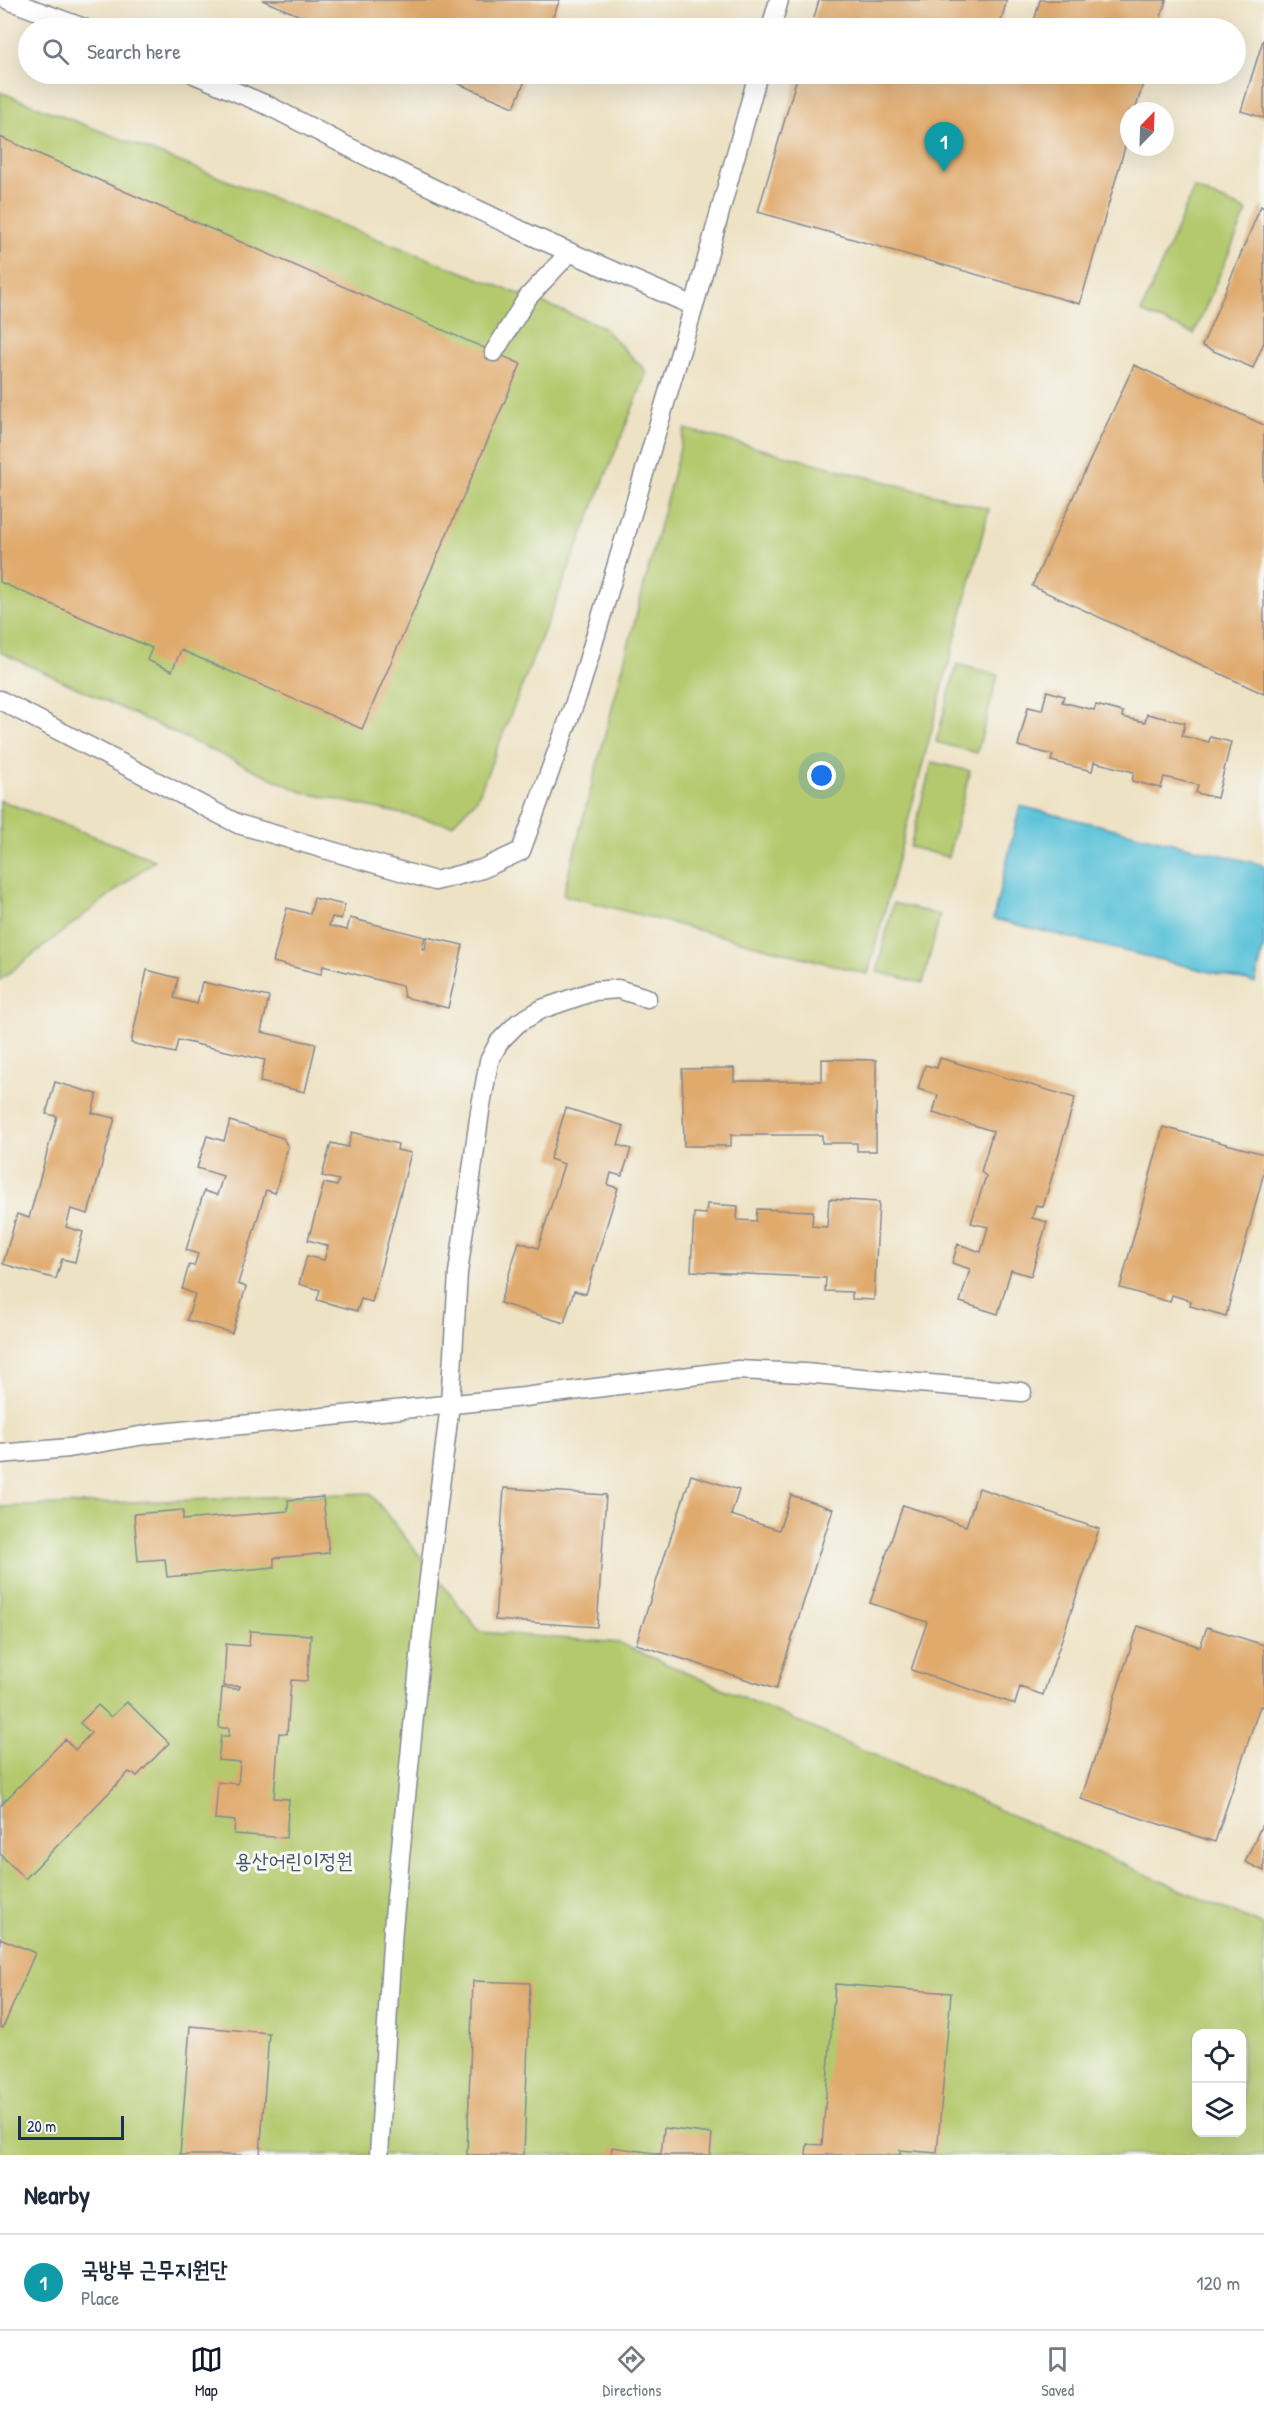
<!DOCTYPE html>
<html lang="en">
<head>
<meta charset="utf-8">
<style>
  :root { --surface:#fff; --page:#f2f2f3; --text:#1f2937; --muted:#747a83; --line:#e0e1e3; --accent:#111827 }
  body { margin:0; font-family:"Patrick Hand","Poor Story",sans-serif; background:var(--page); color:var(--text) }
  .controls { position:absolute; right:18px; bottom:18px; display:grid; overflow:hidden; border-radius:12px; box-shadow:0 6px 24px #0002 }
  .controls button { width:54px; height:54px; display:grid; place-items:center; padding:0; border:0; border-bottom:2px solid var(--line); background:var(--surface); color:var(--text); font:30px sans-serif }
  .compass { position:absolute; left:1120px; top:102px; width:54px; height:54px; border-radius:50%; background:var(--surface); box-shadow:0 6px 24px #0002; rotate:23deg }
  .scale { position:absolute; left:18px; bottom:15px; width:106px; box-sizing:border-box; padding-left:6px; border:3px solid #1b2f5e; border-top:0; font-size:16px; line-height:21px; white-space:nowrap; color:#1b2f5e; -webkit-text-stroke:4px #f6f6f2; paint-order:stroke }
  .you { position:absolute; left:822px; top:776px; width:21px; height:21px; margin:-15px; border:4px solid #fff; border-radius:50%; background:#1a73e8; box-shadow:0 0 0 9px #1a73e833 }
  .badge { display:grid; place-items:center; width:39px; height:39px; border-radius:50%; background:var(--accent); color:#fff; font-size:20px; font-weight:700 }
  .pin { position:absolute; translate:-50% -50px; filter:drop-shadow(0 2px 3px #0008) }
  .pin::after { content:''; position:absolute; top:32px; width:21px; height:18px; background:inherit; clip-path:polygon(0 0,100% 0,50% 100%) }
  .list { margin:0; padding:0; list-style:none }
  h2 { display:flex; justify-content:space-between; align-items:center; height:78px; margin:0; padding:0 24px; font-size:26px }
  h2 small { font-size:20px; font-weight:400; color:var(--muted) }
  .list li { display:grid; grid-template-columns:39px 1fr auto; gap:18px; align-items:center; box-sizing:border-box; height:96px; padding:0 24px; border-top:2px solid var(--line) }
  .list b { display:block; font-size:22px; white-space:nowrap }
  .list p { margin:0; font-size:20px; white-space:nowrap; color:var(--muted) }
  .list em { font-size:20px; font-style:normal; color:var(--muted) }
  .icon { flex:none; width:33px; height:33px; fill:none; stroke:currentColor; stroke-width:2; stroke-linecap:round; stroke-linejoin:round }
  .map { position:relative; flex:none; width:1264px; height:2155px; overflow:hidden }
  .search { position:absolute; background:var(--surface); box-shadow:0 6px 24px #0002; left:18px; right:18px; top:18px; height:66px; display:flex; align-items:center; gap:15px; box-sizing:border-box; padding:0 21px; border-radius:33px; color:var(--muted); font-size:22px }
  .sheet { height:174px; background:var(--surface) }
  nav { display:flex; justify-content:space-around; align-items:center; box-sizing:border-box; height:84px; border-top:2px solid var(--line); background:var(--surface); font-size:16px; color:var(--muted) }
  nav a { display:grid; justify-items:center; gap:3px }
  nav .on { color:var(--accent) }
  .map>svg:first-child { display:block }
  .green { fill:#b4c96d; stroke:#687c66; stroke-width:1.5; fill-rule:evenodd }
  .water { fill:#5cc3d9; stroke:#3c799c; stroke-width:1.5 }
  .building { fill:#e0aa6d }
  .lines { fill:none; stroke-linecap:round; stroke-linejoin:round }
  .lane-casing { stroke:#848891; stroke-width:21 }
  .lane { stroke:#fff; stroke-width:18 }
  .labels { text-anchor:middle; stroke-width:6; stroke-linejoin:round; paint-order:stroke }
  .park-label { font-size:21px; fill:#415662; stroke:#f6f6f2 }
</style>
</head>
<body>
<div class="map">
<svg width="1264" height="2155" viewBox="0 0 1264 2155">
  <rect width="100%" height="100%" fill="#f6f6f2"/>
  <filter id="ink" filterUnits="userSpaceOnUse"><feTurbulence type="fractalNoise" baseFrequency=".0167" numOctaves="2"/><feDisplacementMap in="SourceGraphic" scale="12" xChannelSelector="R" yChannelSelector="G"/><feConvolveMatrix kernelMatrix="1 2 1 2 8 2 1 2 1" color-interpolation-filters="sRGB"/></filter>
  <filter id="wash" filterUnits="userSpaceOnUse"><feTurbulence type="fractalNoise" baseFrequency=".008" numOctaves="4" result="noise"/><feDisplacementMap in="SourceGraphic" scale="24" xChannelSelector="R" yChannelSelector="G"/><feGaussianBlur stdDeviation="1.35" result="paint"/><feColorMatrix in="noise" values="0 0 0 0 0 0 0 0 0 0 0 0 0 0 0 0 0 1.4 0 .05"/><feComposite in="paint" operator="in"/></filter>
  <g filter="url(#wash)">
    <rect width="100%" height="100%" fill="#eee2c4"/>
    <path class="green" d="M0,92L601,326L647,372L477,799L452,825L302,792L0,652Z
      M1194,188L1247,211L1194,334L1141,312Z
      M685,429L989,509L868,974L563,895Z
      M957,664L998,675L977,753L936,742Z
      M932,762L970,771L948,857L910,847Z
      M0,800L155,860L0,980Z
      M893,903L940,915L923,983L877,972Z
      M370,1493L480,1632L619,1643L1264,1926V2155H0V1507ZM1196,2034H1242V2132H1196Z"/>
    <path class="water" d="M1020,806L1264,865V946L1255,983L993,919Z"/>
    <g id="blocks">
      <path class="building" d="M262,0H560L548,28H329Z
        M819,0H1007L999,28H811Z
        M1040,0H1166L1158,28H1032Z
        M1263,40H1264V118L1241,111Z
        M435,74H528L514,107Z
        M798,74H1146L1135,111H1129V133L1080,304L758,212Z
        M0,137L521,364L362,729L181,650L172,671L147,660L152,648L0,582Z
        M1261,206L1264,208V342L1253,368L1202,346Z
        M1134,365L1264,425V694L1032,586Z
        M1047,691L1064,696L1062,702L1094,710L1096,705L1123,712L1122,717L1145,722L1147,714L1185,723L1182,736L1209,742L1210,737L1231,742L1217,798L1196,793L1198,785L1164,777L1161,788L1132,781L1134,772L1094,762L1092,771L1051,761L1053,755L1018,746L1028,707L1042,710Z
        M314,898L345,905L341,919L332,917L329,926L347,930L350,918L425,937L422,949L425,950L427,937L463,945L448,1008L404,997L402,986L323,966L321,974L273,962L287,908L310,914Z
        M147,970L178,978L174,998L197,1004L202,982L269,997L261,1032L316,1044L305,1092L260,1082L265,1060L178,1040L175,1053L131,1043Z
        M940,1058L1075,1098L1043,1207L1036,1205L1032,1218L1047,1222L1031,1276L1011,1270L998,1314L960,1302L970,1269L952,1263L958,1244L981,1252L988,1227L971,1223L986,1176L981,1172L993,1131L933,1113L938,1095L918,1089L925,1065L937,1068Z
        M822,1059L876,1060V1151H857V1143H822V1135H731V1146H684L682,1069L734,1068V1081H822Z
        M55,1082L97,1094L92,1113L115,1118L88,1214L71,1209L66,1227L83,1232L75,1262L62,1259L56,1279L3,1264L17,1214L29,1218L57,1116L46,1114Z
        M566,1108L624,1126L618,1145L631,1149L622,1176L611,1173L608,1185L618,1188L586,1294L574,1291L564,1323L500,1303L519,1242L538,1248L564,1164L550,1159Z
        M230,1121L283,1138L288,1147L275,1193L266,1190L238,1284L246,1287L232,1333L187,1320L195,1294L182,1289L189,1265L194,1266L198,1254L186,1250L204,1191L217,1195L223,1176L197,1168L207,1136L224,1141Z
        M1163,1127L1264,1154V1172L1226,1316L1190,1306L1191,1301L1172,1295L1170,1302L1120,1288Z
        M352,1132L398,1144L397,1150L411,1153L372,1302L361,1299L357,1311L317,1300L320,1290L299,1284L307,1256L324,1260L328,1246L308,1240L324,1183L337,1186L339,1180L322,1176L331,1143L348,1147Z
        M829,1199L879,1202L874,1300L852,1299V1292L825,1291L826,1278L691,1271L694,1213L706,1214L707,1204L738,1206L737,1220L756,1221L757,1209L813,1211L812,1226L827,1227Z
        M691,1475L739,1490L731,1515L779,1530L791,1495L833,1509L776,1689L636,1644Z
        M504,1488L606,1495L597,1627L495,1620Z
        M979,1488L1099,1529L1043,1695L1020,1687L1015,1704L911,1670L927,1622L870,1603L903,1505L966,1526Z
        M323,1497L329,1553L274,1558V1567L167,1577L165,1559L138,1561L134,1514L183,1510V1520L288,1511V1500Z
        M1138,1626L1200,1647L1207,1627L1264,1645V1707L1260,1706L1215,1842L1081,1799Z
        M250,1631L311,1635L307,1681L291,1680L287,1734L279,1733L274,1798L289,1799L286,1838L234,1834L235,1821L215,1819L218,1782L238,1784L240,1762L218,1760L221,1736H229V1728H219L222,1688L239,1689L240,1686H224L226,1644L249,1646Z
        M127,1702L169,1743L137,1776L129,1772L25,1879L0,1854V1806L65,1739L75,1750L91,1733L80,1723L98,1705L111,1717Z
        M1264,1820V1871L1245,1862Z
        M0,1938L35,1953L3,2028L0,2027Z
        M473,1981L530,1983L524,2155H467Z
        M835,1984L951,1993L937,2153L900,2150V2155H806L807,2144L822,2145Z
        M190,2026L269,2033L260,2155H180Z
        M664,2128L712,2134L710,2155H611L612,2147L661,2154Z"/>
    </g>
  </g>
  <g filter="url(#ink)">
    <use href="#blocks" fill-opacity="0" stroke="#848891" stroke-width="1.5"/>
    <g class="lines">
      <g class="lane-casing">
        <path id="lane" d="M8,0L84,28
          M771,28L779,0
          M194,74L269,106L374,160L537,238L694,306
          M494,352L528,297L569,253
          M0,700L238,824L435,881L482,869L521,851L579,691L694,306L758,74
          M0,1454L69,1448L151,1434L524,1397L738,1370L804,1373L1022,1392
          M379,2155L393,1928L422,1636L450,1404L458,1273L480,1111L489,1061L499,1042L518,1023L542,1009L594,991L618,989L647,998"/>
      </g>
      <use href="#lane" class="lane"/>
    </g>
  </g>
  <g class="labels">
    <g class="park-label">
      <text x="294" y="1868">용산어린이정원</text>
    </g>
  </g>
</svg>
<div class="controls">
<button><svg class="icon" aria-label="locate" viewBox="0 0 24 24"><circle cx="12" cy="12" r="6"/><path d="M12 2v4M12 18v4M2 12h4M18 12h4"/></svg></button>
<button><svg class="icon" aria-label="layers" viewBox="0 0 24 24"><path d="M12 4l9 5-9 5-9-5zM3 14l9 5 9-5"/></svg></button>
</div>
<svg class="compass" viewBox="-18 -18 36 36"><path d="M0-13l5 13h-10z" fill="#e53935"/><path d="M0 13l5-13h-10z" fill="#747a83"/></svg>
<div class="scale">20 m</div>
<div class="you"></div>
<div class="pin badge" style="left:944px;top:172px;background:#0f9aa8">1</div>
<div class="search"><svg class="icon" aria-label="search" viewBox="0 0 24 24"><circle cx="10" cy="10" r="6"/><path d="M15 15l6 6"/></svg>Search here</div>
</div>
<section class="sheet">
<h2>Nearby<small></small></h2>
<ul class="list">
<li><span class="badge" style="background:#0f9aa8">1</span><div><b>국방부 근무지원단</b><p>Place</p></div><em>120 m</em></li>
</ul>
</section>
<nav>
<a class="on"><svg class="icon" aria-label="map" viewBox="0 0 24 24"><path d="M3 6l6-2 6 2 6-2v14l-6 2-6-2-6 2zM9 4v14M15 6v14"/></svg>Map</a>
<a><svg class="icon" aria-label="directions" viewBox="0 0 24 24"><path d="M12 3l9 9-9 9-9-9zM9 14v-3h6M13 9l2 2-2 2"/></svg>Directions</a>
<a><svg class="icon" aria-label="saved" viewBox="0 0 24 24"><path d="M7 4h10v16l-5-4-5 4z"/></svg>Saved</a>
</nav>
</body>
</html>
